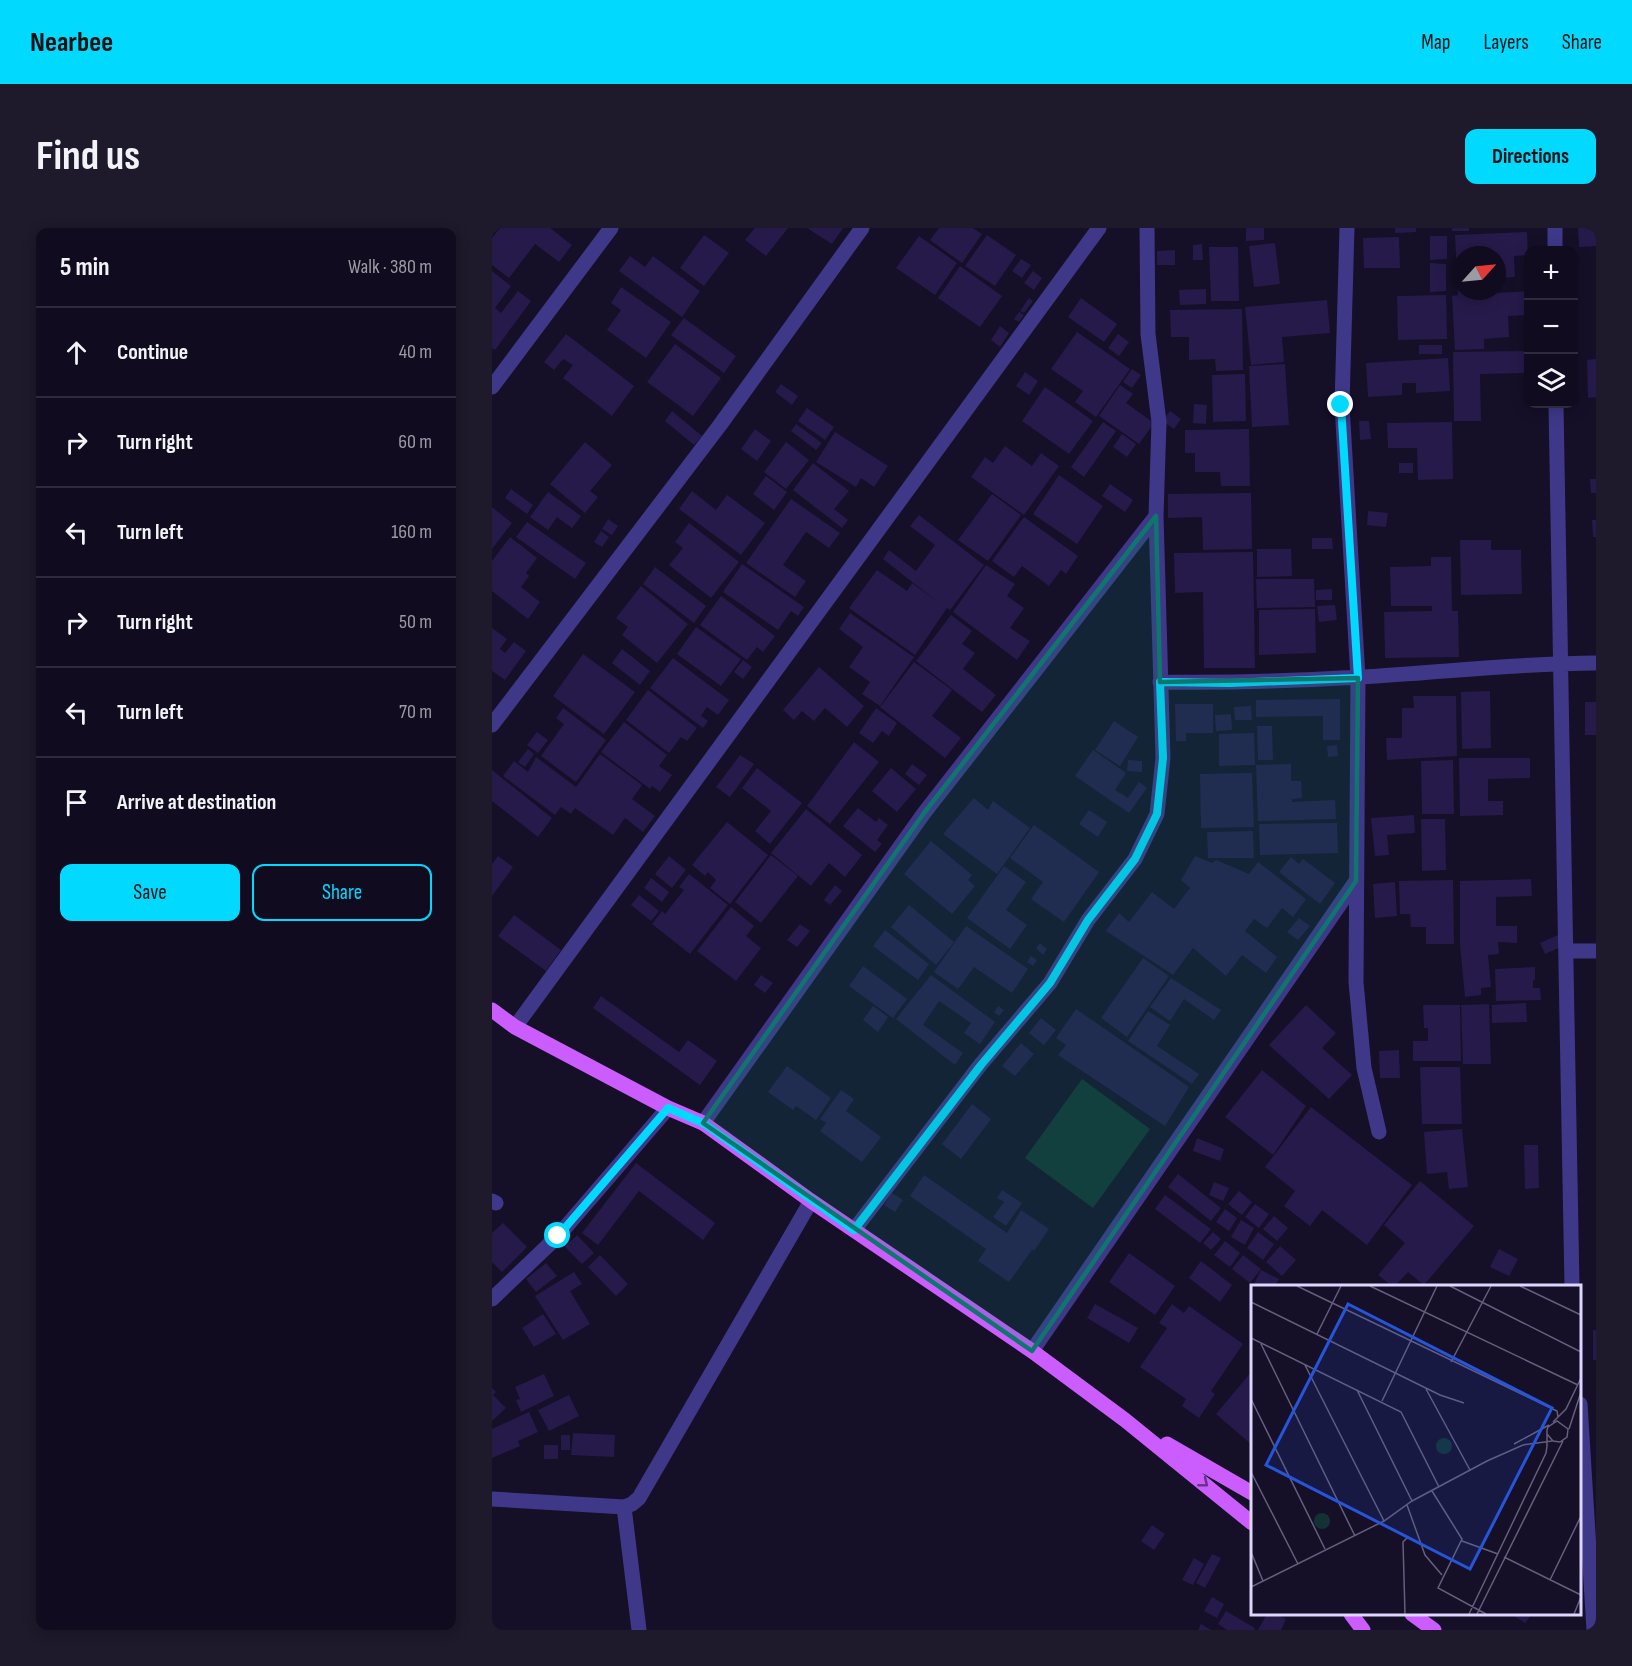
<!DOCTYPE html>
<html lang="en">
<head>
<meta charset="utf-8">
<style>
  :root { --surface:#100b1e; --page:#1e192b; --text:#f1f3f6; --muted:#9c9ba4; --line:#302b3c; --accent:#02d9ff }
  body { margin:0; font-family:"Sofia Sans Condensed",sans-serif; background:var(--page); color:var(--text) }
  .controls { position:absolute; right:18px; top:18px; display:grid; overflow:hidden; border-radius:12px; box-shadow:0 3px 15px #0003 }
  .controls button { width:54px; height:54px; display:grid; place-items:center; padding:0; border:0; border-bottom:2px solid var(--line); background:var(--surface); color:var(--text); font:30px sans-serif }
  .compass { position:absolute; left:960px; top:18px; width:54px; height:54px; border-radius:50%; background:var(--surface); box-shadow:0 3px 15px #0003; rotate:63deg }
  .stop { position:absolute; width:18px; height:18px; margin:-14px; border:4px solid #02d9ff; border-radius:50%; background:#fff }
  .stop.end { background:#02d9ff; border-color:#fff; box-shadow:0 2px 6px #0008 }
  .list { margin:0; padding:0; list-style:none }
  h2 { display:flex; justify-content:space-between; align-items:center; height:78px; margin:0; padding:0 24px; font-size:26px }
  h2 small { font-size:20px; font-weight:400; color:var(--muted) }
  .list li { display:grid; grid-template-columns:39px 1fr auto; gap:18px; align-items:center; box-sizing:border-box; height:90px; padding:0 24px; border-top:2px solid var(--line) }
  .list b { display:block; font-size:22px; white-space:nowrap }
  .list em { font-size:20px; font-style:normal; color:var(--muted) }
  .actions { display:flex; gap:12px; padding:18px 24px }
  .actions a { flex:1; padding:14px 0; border:2px solid var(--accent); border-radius:12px; text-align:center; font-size:21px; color:var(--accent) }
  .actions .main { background:var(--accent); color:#111 }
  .icon { flex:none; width:33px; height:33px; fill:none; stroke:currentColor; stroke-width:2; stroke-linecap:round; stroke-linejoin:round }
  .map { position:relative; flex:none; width:1104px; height:1402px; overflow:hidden; border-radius:12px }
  header { display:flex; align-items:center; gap:36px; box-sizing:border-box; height:84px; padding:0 30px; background:var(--accent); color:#111 }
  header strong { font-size:28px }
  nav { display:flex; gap:33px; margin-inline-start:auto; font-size:21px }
  .intro { display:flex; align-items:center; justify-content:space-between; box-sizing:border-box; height:144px; padding:0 36px }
  h1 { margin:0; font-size:42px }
  .button { padding:15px 27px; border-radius:12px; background:var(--accent); color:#111; font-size:21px; font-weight:700 }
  main { display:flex; gap:36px; padding:0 36px }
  aside { flex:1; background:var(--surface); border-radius:12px; box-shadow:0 3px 15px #0003 }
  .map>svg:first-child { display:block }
  .green { fill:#123233 }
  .building { fill:#261a4a }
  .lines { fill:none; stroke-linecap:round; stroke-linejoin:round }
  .street { stroke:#3f3889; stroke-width:15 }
  .primary { stroke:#cb5dff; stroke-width:15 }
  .oneway { stroke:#673289 }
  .route { stroke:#02d9ff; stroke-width:8 }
  .marked { fill:#0f766e; fill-opacity:0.2; stroke:#0f766e; stroke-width:4.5; stroke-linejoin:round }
  .inset-road { fill:none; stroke:#655f7e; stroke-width:1.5 }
  .view { fill:#2755da; fill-opacity:0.15; stroke:#2755da; stroke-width:3 }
  .inset-edge { fill:none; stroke:#ddd6ff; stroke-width:3 }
</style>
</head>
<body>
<header>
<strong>Nearbee</strong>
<nav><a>Map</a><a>Layers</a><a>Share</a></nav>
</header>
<div class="intro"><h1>Find us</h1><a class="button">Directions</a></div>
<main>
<aside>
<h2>5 min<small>Walk · 380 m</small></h2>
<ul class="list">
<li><svg class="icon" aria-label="ahead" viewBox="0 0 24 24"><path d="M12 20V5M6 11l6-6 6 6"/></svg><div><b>Continue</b></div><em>40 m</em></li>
<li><svg class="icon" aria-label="right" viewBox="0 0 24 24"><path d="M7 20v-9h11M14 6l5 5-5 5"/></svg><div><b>Turn right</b></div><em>60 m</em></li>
<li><svg class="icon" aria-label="left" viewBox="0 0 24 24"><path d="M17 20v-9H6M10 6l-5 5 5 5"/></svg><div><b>Turn left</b></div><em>160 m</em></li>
<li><svg class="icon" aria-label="right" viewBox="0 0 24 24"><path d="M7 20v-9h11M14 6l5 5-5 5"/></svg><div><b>Turn right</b></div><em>50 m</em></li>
<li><svg class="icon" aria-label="left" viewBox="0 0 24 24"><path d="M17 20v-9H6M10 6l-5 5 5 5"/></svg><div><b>Turn left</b></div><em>70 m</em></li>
<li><svg class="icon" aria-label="arrive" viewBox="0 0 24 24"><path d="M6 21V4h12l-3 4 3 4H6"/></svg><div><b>Arrive at destination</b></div></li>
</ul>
<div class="actions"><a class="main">Save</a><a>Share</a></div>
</aside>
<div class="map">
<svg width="1104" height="1402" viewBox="0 0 1104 1402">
  <rect width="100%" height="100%" fill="#150f28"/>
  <path class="green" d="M590,851L658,901L601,980L533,930Z"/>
  <path class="building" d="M8,0H58L80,17L67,34L43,16L17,50L0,37V10Z
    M263,0H296L274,28L253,12Z
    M315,0H351L340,16Z
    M447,0H481L490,6L470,35L438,12Z
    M754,0H772V12L754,13Z
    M903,0H924V4L903,5Z
    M960,0H977V3H960Z
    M1086,0H1104V18L1087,19Z
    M1035,4L1036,27L1022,28L1023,49L1005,50V27H969V63H989V66L1036,63V87L1016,88L1017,109L992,111V121L963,122L960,68L966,67L963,7Z
    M212,7L237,25L212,58L188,40Z
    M495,7L524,27L503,58L473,38Z
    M427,8L465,35L443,67L404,40Z
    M938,8H955V31L938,32Z
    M907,9L908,40H872L871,10Z
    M783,15L788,56L762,59L757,18Z
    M710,16L711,32H701V17Z
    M717,19H746L747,73H719Z
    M683,22V37H665V23Z
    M138,28L153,39L161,28L208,63L190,89L127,43Z
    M529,31L539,37L530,50L520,43Z
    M938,35L954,36V63L938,64Z
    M468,38L510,68L488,99L446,70Z
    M0,43L19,58L3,80L9,85L26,63L39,73L3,122L0,120Z
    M541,43L550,50L542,62L532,55Z
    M129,59L179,94L154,130L115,102L129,82L119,75Z
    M714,61V76L688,77L687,62Z
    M954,67L955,111L906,112L905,68Z
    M537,70L541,73L532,85L528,83Z
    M589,70L625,96L612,114L576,89Z
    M835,72L838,105L790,109L792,134L759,137L753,79Z
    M750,81L751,142L724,143L723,131L697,132V109H679L678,82Z
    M527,84L532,87L527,94L522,91Z
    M192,90L244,128L232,145L179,107Z
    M508,98L517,105L508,119L499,112Z
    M585,104L638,141L604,189L583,174L591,163L559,141Z
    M74,106L142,158L120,188L71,150L81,137L71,131L62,142L52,134Z
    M626,106L637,114L627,128L616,120Z
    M183,116L229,150L201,188L155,154Z
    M927,117H950V126H927Z
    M1034,123L1035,145L988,146L989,193H962L961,124Z
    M956,130L958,163L924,165V155H910V167L876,169L874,135Z
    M1104,131V169L1096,170L1095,132Z
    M793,136L797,197L760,199L757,138Z
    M640,141L649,147L640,160L631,154Z
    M533,144L546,153L537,167L524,158Z
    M753,146L754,193L721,194L720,147Z
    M289,156L306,168L300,177L283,164Z
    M628,157L641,166L634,175L662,195L647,216L607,188Z
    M553,159L601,193L577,226L530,193Z
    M702,176L715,177L714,196L701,195Z
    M315,180L342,199L333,212L306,193Z
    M180,183L210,208L202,217L173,193Z
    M678,183L689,191L682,201L670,193Z
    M867,193H877L879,211L868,212Z
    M611,194L624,203L592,249L579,239Z
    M960,194L961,251L926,252L925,220H896L895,195Z
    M304,196L330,215L324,222L299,203Z
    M263,201L279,213L265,233L249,221Z
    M757,201L758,258H729L728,244H703V225H693V202Z
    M343,204L396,238L382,259L369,250L364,259L324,234Z
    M630,206L644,216L635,229L621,219Z
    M93,214L120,237L98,263L106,269L93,285L58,256Z
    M294,214L317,232L294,261L272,244Z
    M513,218L540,238L549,225L567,238L532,287L479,249L493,229L501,235Z
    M321,235L357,263L342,281L356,292L350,300L301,262Z
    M907,235H921V245H907Z
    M567,247L611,278L585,316L541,286Z
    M274,248L295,264L282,282L261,266Z
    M1098,251H1104V265H1099Z
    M618,256L641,272L633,284L610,268Z
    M19,261L41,277L35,286L13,270Z
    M200,263L224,282L235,267L273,295L249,327L187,281Z
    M56,264L89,288L80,300L65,289L56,302L38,289Z
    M759,265L760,321L711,322L710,289L676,290V266Z
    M500,266L529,287L496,333L466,312Z
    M299,271L348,305L337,320L314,304L291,337L314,353L303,369L254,335Z
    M0,279L20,295L0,321Z
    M876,283L896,285L894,299L875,297Z
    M427,287L492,337L458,382L455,380L423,427L357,380L385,342L415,363L420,355L447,375L391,331L397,322L424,343L443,317L418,298Z
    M532,289L586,328L574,346L569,342L557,358L530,338L522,349L500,333Z
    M116,291L126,298L120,307L110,301Z
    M1100,292H1104V309H1101Z
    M35,294L94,335L83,351L24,309Z
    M197,295L247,334L219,370L177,337L191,320L183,314Z
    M109,303L117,309L110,319L102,314Z
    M18,309L45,330L34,345L37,348L29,359L48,374L36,391L0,363V333Z
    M820,310H840L841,321H820Z
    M968,312H999V322H1029L1030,366L969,367Z
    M765,321H799L800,348L765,349Z
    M761,324L763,440H712L711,364L683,365L682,325Z
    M939,329H959L960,383H966L967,429L893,430L892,384L940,383V378H899L898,339L939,338Z
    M250,336L312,379L306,388L299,383L286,402L231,364Z
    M494,337L523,356L515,368L532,380L518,400L538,413L525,432L461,384Z
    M163,339L214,378L202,395L151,356Z
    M764,351H822L823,379L765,380Z
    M149,358L196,396L165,435L130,407L136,399L124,390Z
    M840,361V372H824V362Z
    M229,368L283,408L271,424L265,419L255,432L208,397Z
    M843,377L845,392L827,394L825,378Z
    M823,381L824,425L767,427V382Z
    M358,385L422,429L388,478L370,466L378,454L357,439L371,419L347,401Z
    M459,387L480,403L470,416L483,425L471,441L504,467L490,484L424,433Z
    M204,399L249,431L229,458L185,426Z
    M0,400L15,411L8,421L13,425L22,414L34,423L13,452L0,443Z
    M130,421L158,443L148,457L120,435Z
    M91,426L143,464L112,506L61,468Z
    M181,430L237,472L226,487L215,479L209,488L216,493L211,500L158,460Z
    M251,432L260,439L251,451L242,444Z
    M422,434L460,462L440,488L469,510L453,530L388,479Z
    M327,439L372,478L355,499L333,480L322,493L310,483L302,492L291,482Z
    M156,462L205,500L195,513L189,509L177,525L134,492Z
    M998,463L999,520L970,521L969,464Z
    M921,468H964L965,528L895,532L894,510H910V480H922Z
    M848,471V512H831V488L764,489V472Z
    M1093,474H1104V507H1093Z
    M683,476H721V505H694V513H684Z
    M759,478L760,492H743L742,479Z
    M71,480L114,512L84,554L49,528L72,496L64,490Z
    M384,480L405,495L397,508L390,503L381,515L367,505Z
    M739,486L740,502L724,503L723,487Z
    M622,493L646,509L628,538L603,522Z
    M132,494L175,527L167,538L180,547L168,564L160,558L158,561L109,524Z
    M765,498H780L781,532H766Z
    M45,504L56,512L46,525L35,517Z
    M762,505L763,537L727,538V506Z
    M362,514L387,534L338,596L315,578Z
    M845,517L846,528L836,529L835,518Z
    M36,521L42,526L33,539L26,534Z
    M601,522L634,545L623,562L636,570L647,554L655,560L637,585L583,548Z
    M108,526L150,557L140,571L163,588L151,604L133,590L121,607L83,580L79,586L69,579L63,587L11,548L22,533L36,544L44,529L84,559Z
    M248,527L262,536L238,569L224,559Z
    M967,530H1038V550L996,551V573H1011V587L968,588Z
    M636,532L650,533V544L635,543Z
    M961,532L962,586H930L929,533Z
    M420,536L435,547L427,557L413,546Z
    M799,536V553H809L810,570L800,571V574L843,572L844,591L766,593L764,537Z
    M265,540L310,575L278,616L263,603L279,583L250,560Z
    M399,540L424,561L405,584L380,563Z
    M0,542L60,590L46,609L0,573Z
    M760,545L762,599L709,600L708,546Z
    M482,570L496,582L501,573L538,600L505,646L451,606Z
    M366,580L384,594L387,590L396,597L385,612L390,616L383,624L351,598Z
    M314,581L370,627L353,649L337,635L319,658L279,625Z
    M597,582L615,594L606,609L587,596Z
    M922,587L923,605L895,607L897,627L883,628L879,590Z
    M929,591H953L954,642L930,643Z
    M235,594L276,627L238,676L218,660L224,652L216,644L213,648L200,637Z
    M845,595L846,625L768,627L767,596Z
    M542,597L607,644L572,694L539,671L551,654L518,630Z
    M761,603L762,630H716L715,604Z
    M439,613L480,647L476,652L483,658L460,686L412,646Z
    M279,627L306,648L269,695L243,674Z
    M6,628L21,639L0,668V636Z
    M177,628L194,642L180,660L163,646Z
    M703,628L720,635L724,632L757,646L766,634L814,671L801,689L790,680L775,700L762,691L753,703L785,729L774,745L750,727L734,748L701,720L681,747L614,703L627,685L637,694L660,664L682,681L698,660L689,652Z
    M799,629L807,636L811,631L843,655L828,676L787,644Z
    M512,638L534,654L514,682L535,697L518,721L475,690Z
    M197,646L236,677L198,726L160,696L170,683L173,686L192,662L187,659Z
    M159,650L177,664L170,674L152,660Z
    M1039,651L1040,668L1004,669V698H1025V715L1006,714L1007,726L996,727L999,759L989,760V767L973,769L968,717V653Z
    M961,652L962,716H934V699H919L918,686H908L907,653Z
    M903,654L905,688L883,690L881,656Z
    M343,657L350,663L338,677L332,672Z
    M147,667L167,683L159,693L139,677Z
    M417,677L462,714L444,737L399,699Z
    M239,679L262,698L254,708L269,720L244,753L205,723Z
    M22,687L69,722L54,743L6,708Z
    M807,690L818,698L806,712L795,704Z
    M308,696L318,703L305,719L295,712Z
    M474,698L536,741L520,765L482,739L466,761L442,744Z
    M393,702L437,736L426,752L381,718Z
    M1066,707L1071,718L1053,726L1048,715Z
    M548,715L555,721L551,727L544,720Z
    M539,728L545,732L541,738L535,734Z
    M651,730L677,748L635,809L609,790Z
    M371,738L415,771L401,790L357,758Z
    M1043,739V752H1041V760H1048L1049,772L1004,773L1003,741Z
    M269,747L281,755L273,765L262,757Z
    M439,747L503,794L488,816L472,805L479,795L447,773L431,797L471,825L463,837L404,791Z
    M679,750L729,782L722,792L692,771L678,793L658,779Z
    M109,768L187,824L196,812L225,833L208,857L101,780Z
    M1034,775L1035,794L1000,795V777Z
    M997,776L999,836H971L969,777Z
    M814,777L844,805L830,820L860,847L837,871L777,817Z
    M931,777H968L969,833H921V813H936V800H932Z
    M381,778L396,789L386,804L371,792Z
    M506,778L512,782L507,788L502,784Z
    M584,781L697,859L673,898L566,827L574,817L564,810Z
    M656,783L678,797L665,818L707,846L700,856L636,813Z
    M549,790L564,802L552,817L537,805Z
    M529,815L542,826L523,848L510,838Z
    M907,822L908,850H888L887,823Z
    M295,838L339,870L324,892L304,878L301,882L276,864Z
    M928,839H968L970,896H930Z
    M770,842L814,878L781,927L733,889Z
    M349,862L362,871L354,883L389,909L370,934L328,903L334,895L328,891Z
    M480,876L499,891L469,931L450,916Z
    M819,879L920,957L875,1017L830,982L818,998L792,978L803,963L773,939Z
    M970,901L976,959L957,961L955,944L935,946L932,904Z
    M705,910L732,921L728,933L701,923Z
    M1032,917H1046L1047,960L1033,961Z
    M144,935L223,995L211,1012L147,963L106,1017L90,1005Z
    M686,946L729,980L719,993L676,959Z
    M432,947L515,1005L529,982L557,1001L542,1023L535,1018L540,1022L517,1054L486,1033L494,1021L418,968Z
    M928,953L982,998L932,1057L916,1044L903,1058H900L886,1047L913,1015L892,997Z
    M722,954L737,960L731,973L717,967Z
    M510,962L530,975L514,998L501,989L512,974L505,970Z
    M747,963L760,974L750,987L736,976Z
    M400,965L411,972L403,984L392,977Z
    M673,967L719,1001L708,1015L663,981Z
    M763,976L777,986L767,1000L753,989Z
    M733,981L745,990L737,1003L724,994Z
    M782,988L796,1000L785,1013L771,1001Z
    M749,992L762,1000L753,1017L739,1009Z
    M11,995L35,1019L10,1044L0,1034V1005Z
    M721,1004L729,1011L719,1022L711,1015Z
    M766,1004L782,1016L771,1032L755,1020Z
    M85,1007L102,1025L90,1036L73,1019Z
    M733,1013L748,1025L738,1039L722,1027Z
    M788,1018L804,1032L790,1048L774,1034Z
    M1007,1021L1026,1031L1017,1048L998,1039Z
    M637,1025L683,1058L663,1087L617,1054Z
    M108,1027L136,1056L124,1068L96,1039Z
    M751,1027L769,1041L758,1055L740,1041Z
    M709,1033L740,1057L728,1074L697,1050Z
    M54,1035L65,1048L44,1064L34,1051Z
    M769,1042L787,1051L783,1058H761Z
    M82,1044L90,1056L78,1063L98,1096L71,1112L43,1068Z
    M603,1076L646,1100L637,1115L595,1090Z
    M680,1076L692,1085L697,1078L751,1116L719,1163L723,1166L707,1190L690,1178L694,1171L648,1139L675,1100L667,1095Z
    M51,1086L64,1106L42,1119L30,1100Z
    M1101,1102H1104V1132H1101Z
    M760,1143V1217L724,1186Z
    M52,1146L62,1168L29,1184L24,1172L28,1171L23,1159Z
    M0,1160L4,1164L1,1167L14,1180L0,1193Z
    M77,1167L87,1188L57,1203L46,1182Z
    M37,1184L46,1204L26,1213L28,1218L0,1230V1201Z
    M81,1205L123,1207L122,1229L79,1227Z
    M69,1207H78V1222H69Z
    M52,1217H66V1231H52Z
    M660,1297L673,1306L662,1322L649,1313Z
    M720,1326L729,1330L713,1360L704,1355Z
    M702,1330L712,1336L701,1357L690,1352Z
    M720,1369L732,1376L725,1390L712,1383Z
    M734,1383L763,1400L762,1402H735L726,1396Z
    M775,1386H784L794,1391L789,1402H766Z
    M1019,1386H1040L1033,1395Z
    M709,1396L719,1402H706Z"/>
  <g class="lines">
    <path class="street" d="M855,0L850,177L866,450L864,754L872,840L887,904
      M1063,0V22
      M0,159L119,0
      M1064,176C1067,470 1076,764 1080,1058
      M668,454C734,455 801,453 868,449C946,445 1025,435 1104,435
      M0,497L228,197L370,0
      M1075,723H1104
      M23,799L607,0
      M211,895L432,585L664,288
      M0,973L4,975
      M362,1002L489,836L558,755L596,692L643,631L665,586L671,530L664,288L667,194L656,106L655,0
      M0,1071L66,1008L176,880
      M540,1123L864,653
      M1088,1176L1102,1402
      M0,1271L132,1279L140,1276L147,1270L319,973
      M132,1279L147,1402"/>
    <path class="primary" d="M0,782L23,799L176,880L211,895L319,973L540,1123L633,1192L760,1295
      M675,1216L760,1265
      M859,1386L871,1402
      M920,1386L942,1402"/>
  </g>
  <defs><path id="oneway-chevron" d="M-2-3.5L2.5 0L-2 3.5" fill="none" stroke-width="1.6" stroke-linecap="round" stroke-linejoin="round" transform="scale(1.5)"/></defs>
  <use class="oneway" href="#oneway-chevron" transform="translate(712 1255) rotate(39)"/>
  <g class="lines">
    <path class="route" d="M66,1008L176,880L211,895L362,1002L489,837L558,755L596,692L643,631L665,586L671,530L668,454L738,455L866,450L849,177"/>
  </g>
  <path class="marked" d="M664,288L668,454L866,450L864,653L540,1123L211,895L432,585Z"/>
  <g transform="translate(759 1057)">
    <rect width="330" height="330" fill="#150f28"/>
    <path d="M185 161a8 8 0 1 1 16 0a8 8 0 1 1-16 0ZM63 236a8 8 0 1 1 16 0a8 8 0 1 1-16 0Z" fill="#123233"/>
    <path class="inset-road" d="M46,1L306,126L307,132M119,1L327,100M199,1L330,67M269,1L330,30M0,17L189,110L213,118M66,49L90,1M0,53L150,127L188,202M10,59L104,251M200,77L240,1M54,80L133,236M175,104L219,185M106,105L161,216M0,114L74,264M131,116L186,1M302,137L315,124L330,93M318,144L330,107M263,159L298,140M0,187L47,279M181,206L211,254L187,303L235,329M156,220L174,270L191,290M211,256L247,269M0,267L12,296M253,272L330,310M299,295L330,231M0,302L133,236L161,216L236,176L272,160L301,156M154,329L152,257L157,252M218,329L295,168L296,161V145L297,142L306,136L317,144L316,152L309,157L302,156L296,149M226,329L312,156M323,329L330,312"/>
    <path class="view" d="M97,19L301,123L219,284L15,180Z"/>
    <rect width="330" height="330" class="inset-edge"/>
  </g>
</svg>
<div class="controls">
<button>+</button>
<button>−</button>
<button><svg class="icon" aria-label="layers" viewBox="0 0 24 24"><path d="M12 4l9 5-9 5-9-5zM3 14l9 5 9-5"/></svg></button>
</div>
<svg class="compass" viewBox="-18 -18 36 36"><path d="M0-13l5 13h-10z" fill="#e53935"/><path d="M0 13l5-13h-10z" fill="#9c9ba4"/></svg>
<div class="stop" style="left:66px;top:1008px"></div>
<div class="stop end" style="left:849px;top:177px"></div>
</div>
</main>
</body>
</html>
